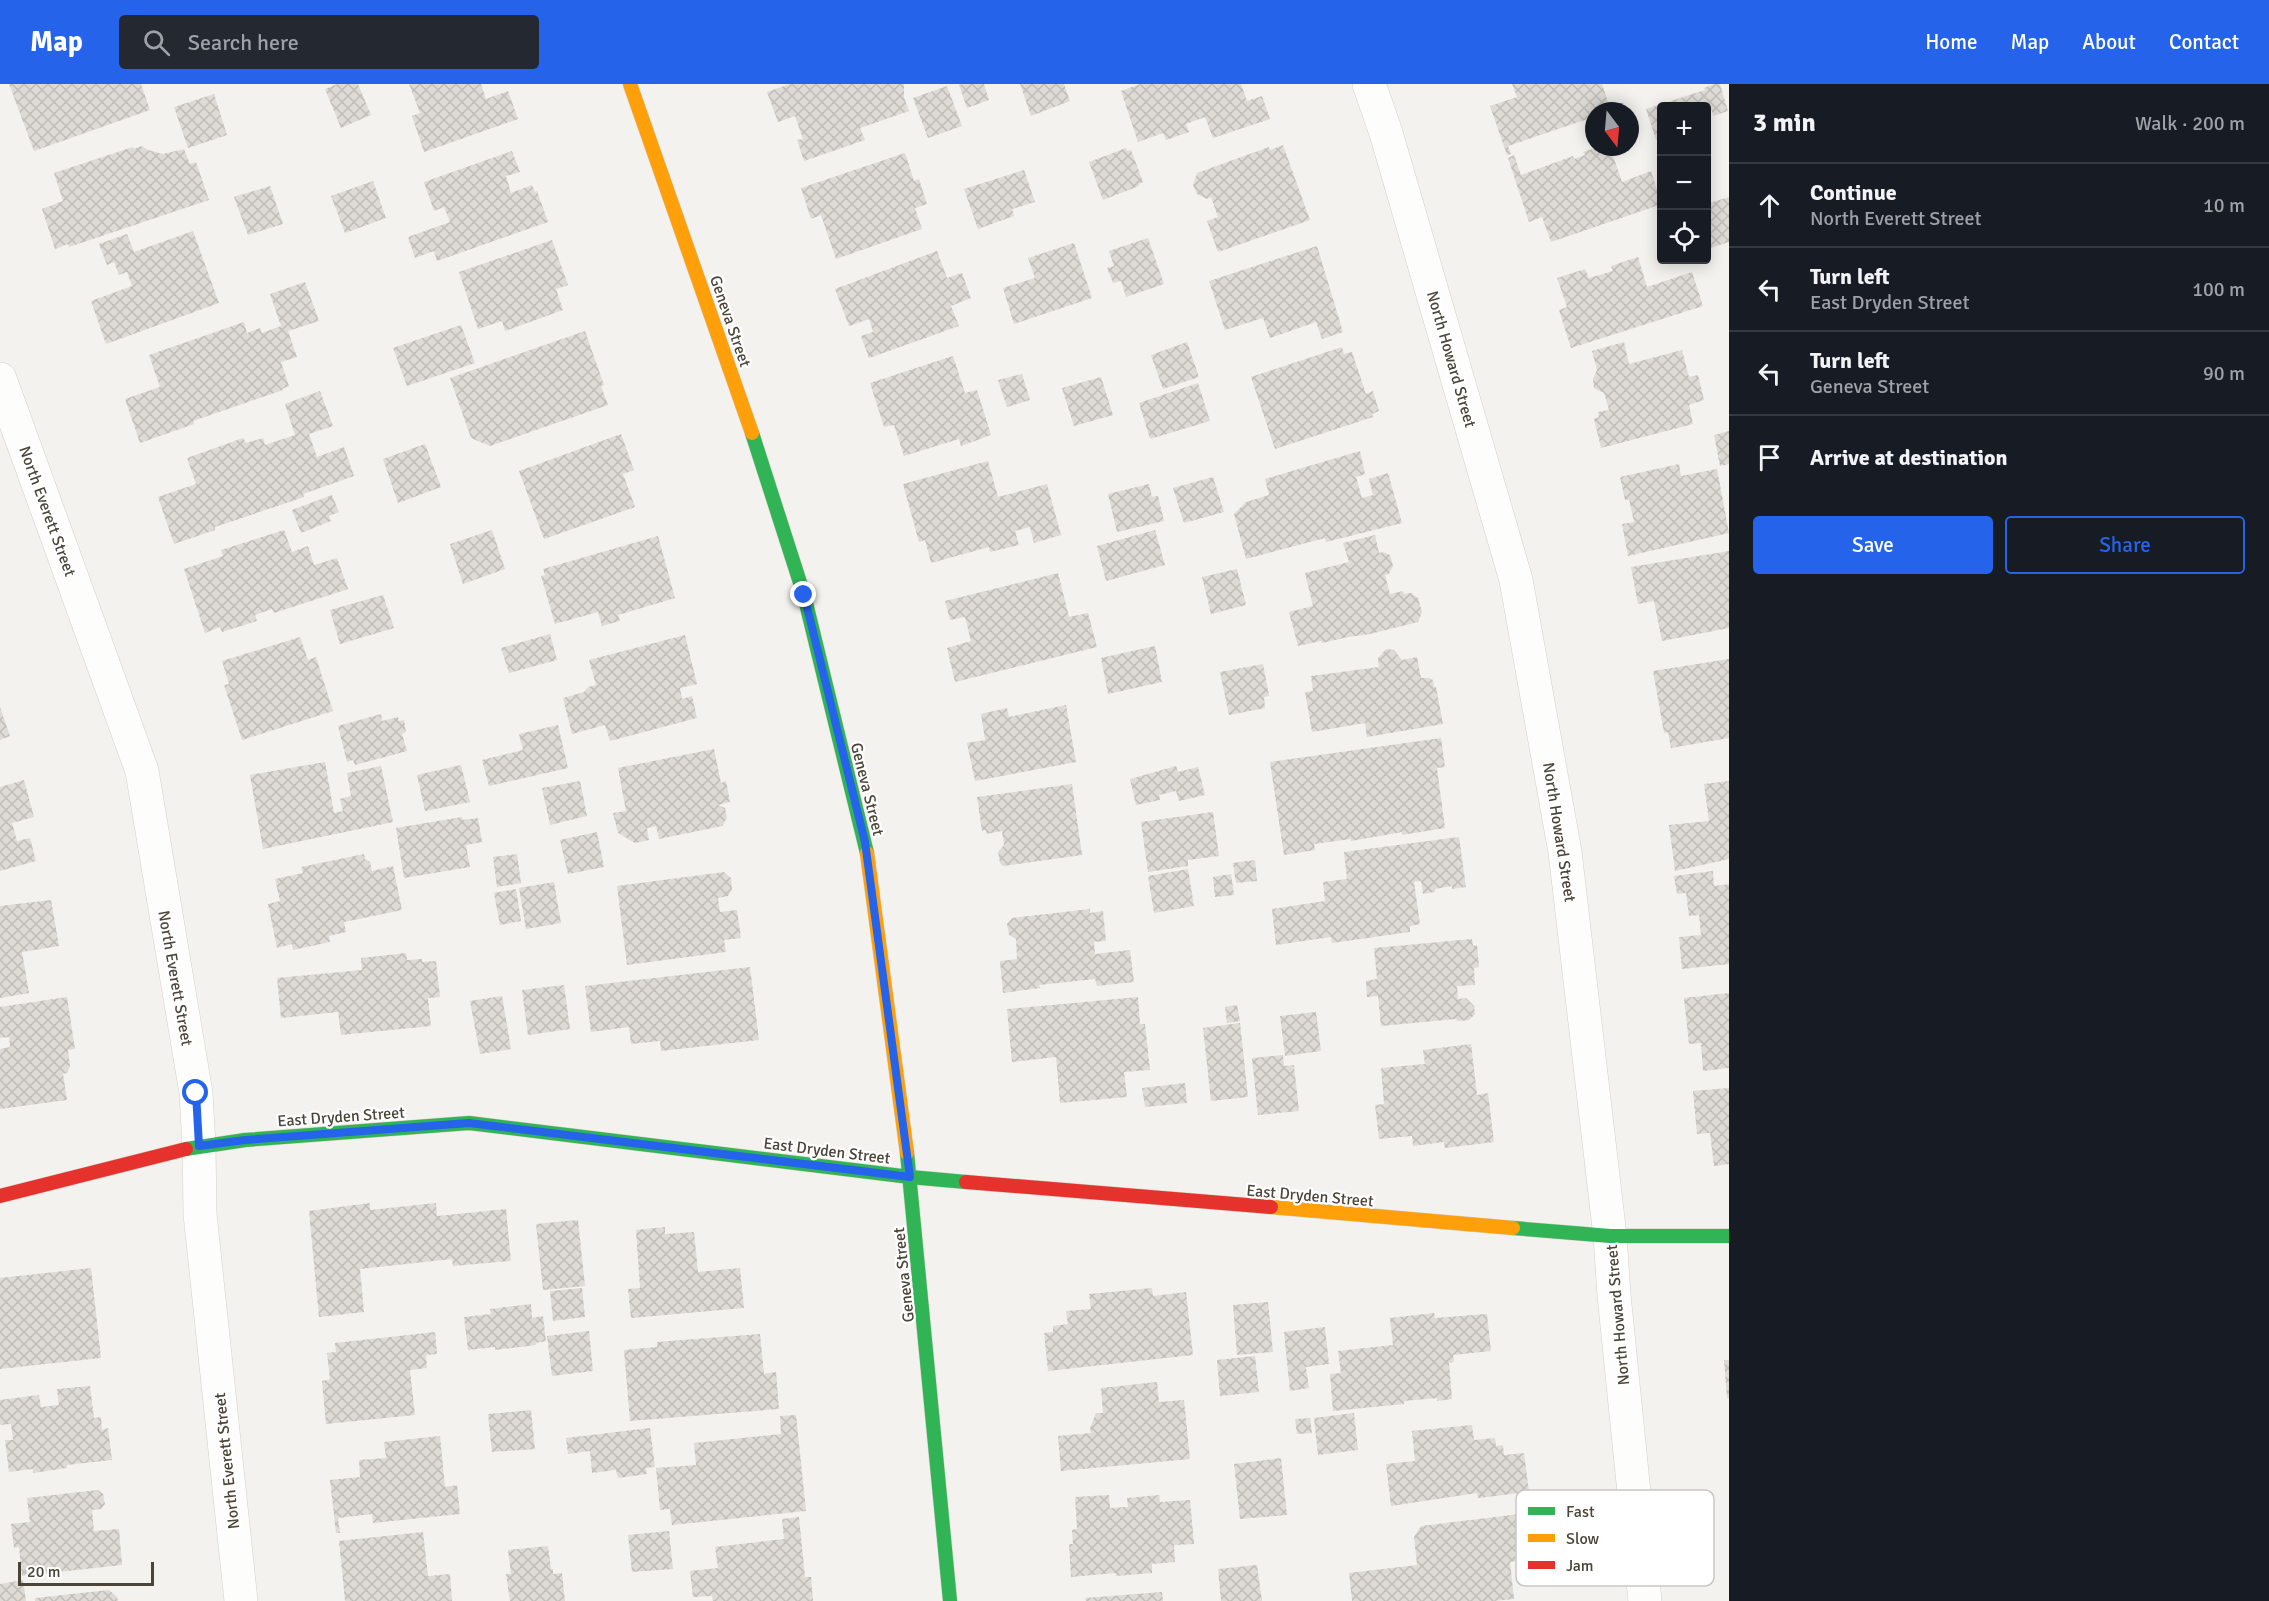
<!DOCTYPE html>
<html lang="en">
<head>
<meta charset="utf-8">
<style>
  :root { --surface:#171b24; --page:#242831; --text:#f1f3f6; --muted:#9ea1a6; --line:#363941; --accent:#2563eb }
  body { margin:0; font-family:Signika,sans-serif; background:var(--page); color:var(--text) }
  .controls { position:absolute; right:18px; top:18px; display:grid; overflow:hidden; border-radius:6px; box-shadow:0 3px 15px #0003 }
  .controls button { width:54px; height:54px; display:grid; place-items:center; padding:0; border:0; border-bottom:2px solid var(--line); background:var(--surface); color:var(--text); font:30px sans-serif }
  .compass { position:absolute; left:1585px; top:18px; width:54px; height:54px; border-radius:50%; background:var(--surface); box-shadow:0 3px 15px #0003; rotate:164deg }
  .scale { position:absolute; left:18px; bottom:15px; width:136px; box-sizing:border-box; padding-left:6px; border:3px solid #4b4439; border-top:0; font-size:16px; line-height:21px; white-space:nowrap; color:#4b4439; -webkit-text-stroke:4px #fff; paint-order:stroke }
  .stop { position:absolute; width:18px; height:18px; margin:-14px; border:4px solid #2563eb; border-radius:50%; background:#fff }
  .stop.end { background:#2563eb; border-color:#fff; box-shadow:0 2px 6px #0008 }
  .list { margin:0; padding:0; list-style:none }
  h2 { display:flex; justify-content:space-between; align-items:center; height:78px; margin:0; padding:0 24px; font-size:26px }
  h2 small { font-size:20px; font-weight:400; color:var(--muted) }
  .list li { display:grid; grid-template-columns:39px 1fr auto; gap:18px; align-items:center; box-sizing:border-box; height:84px; padding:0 24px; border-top:2px solid var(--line) }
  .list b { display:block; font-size:22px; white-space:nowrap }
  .list p { margin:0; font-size:20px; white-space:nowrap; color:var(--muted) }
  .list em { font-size:20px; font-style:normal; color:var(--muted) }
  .actions { display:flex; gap:12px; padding:18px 24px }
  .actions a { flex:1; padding:14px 0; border:2px solid var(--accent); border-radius:6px; text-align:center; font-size:21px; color:var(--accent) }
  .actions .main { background:var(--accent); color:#fff }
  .icon { flex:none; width:33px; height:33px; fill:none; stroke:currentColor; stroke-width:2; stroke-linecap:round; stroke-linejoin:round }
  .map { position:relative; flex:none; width:1729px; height:1517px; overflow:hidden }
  header { display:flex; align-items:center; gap:36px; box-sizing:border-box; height:84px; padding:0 30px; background:var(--accent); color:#fff }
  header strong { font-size:28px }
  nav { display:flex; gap:33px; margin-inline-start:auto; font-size:21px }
  .search { width:420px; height:54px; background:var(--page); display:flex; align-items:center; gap:15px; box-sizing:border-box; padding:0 21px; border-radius:6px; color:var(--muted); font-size:22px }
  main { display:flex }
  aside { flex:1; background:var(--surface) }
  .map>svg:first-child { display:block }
  .building { fill:url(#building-cross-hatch) }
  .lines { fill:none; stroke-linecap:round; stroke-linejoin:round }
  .street-casing { stroke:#d2d0cb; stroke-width:34 }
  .fast-casing { stroke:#d3cfc5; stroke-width:15 }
  .slow-casing { stroke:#d3cfc5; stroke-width:15 }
  .jam-casing { stroke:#d3cfc5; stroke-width:15 }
  .street { stroke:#fdfdfc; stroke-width:33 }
  .fast { stroke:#30b455; stroke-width:14 }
  .slow { stroke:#ff9f0a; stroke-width:14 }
  .jam { stroke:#e5322d; stroke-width:14 }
  .route { stroke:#2563eb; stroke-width:8 }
  .labels { text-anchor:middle; stroke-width:4.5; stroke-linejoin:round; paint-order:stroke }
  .street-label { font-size:16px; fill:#4b4439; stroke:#fff }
  .key { fill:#fff; stroke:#c9c7c4; stroke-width:1.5 }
  .key-label { font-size:16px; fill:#4b4439 }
</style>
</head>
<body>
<header>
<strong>Map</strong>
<div class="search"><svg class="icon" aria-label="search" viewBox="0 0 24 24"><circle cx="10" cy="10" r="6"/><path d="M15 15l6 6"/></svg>Search here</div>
<nav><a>Home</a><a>Map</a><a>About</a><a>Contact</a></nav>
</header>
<main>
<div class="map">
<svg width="1729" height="1517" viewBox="0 0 1729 1517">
  <defs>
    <pattern id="building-cross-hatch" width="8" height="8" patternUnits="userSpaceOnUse" patternTransform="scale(1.5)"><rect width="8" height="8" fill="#dedbd6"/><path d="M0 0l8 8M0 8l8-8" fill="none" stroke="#c0bdb8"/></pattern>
  </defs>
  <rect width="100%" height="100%" fill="#f4f2ee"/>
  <path class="building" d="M9,0H141L150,26L34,67Z
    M337,0H358L371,31L341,44L325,5Z
    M409,0H481L486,15L508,7L518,35L424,68L412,32L420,29Z
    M790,0H904V13L909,27L860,44L865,56L804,77L797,56L803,55L795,32L778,38L767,8Z
    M962,0H984L989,16L967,24L959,1Z
    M1020,0H1064L1070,17L1031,32Z
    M1140,0H1241L1247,17L1262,12L1270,35L1213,54L1205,33L1186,40L1189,48L1166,56L1163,49L1138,58L1121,7Z
    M1512,0H1602L1611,27H1594V33L1508,62L1511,70L1507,71L1490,22L1517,13Z
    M1714,0H1720L1728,27L1713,32L1712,27L1706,29V22H1662V54L1656,56L1646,25L1705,6L1704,4Z
    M947,2L962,42L928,54L913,14Z
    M214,10L227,51L188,64L174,23Z
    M1283,61L1310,136L1218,168L1207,137L1218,133L1211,113L1207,115L1197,110L1193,101L1197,89L1269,63L1270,66Z
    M141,62L148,66L163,70L184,65L190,80L196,78L209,116L69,163L68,160L55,165L42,125L63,117L54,89L133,63L134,65Z
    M1598,63H1610L1622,98L1651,87L1662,120L1551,158L1542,133L1529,138L1508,74L1514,71L1521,91L1573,72L1574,75L1585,71L1583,68Z
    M1126,64L1127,67L1131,66L1143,98L1139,100V102L1103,116L1089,78Z
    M512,67L520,88L506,92L511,109L532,101L535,108L537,107L548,138L437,177L434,167L415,174L408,153L450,138L444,123L434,127L424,98Z
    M905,69L914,97L919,95L927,120L915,124L922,145L836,175L821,131L811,135L801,104Z
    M1024,86L1035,118L1012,125L1014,132L978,145L964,105Z
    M373,97L386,134L345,149L331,112Z
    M270,102L283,140L248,151L234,113Z
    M1729,113V158L1710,164L1706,154V120Z
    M193,147L219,219L106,260L91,217L132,202L127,188L119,191L114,178L107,181L99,160L127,150L134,168Z
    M1148,154L1164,200L1126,213L1121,197L1113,199L1107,184L1114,182L1109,167Z
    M552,156L568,201L556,205L563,226L505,247L502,237L478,245L459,188Z
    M1074,159L1092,214L1014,240L1003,204L1035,194L1028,174Z
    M1317,162L1343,248L1322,255L1316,238L1270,254L1263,234L1225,246L1209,197Z
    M937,167L947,194L962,189L971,214L951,222L959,242L869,274L861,252L873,248L869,235L849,242L835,205Z
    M1638,173L1647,203L1692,188L1703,222L1571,264L1559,226L1567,223L1557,194L1585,185L1589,194L1613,187L1611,182Z
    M305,198L319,237L288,247L297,273L281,278L289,302L282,305L283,306L193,337L194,340L140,359L125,315L160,303L149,271L244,238L247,249L260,244L262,249L281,242L270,210Z
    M461,241L475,279L407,302L393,264Z
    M585,247L604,301L601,302L608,321L490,362L471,354L450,294Z
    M1187,258L1199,293L1163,305L1151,271Z
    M1624,258L1629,280L1682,266L1689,293L1698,291L1704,316L1689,321L1693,340L1601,364L1594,335L1599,333L1598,328L1609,326L1604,309L1594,304L1593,295L1597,286L1592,267Z
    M1342,263L1344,270L1352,268L1366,310L1373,307L1379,327L1372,330L1373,333L1275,365L1251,293Z
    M953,272L965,309L977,306L991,351L961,362L959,355L904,372L894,341L884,343L870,299Z
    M1022,290L1030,316L1007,323L998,296Z
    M1101,293L1113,331L1074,342L1062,304Z
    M1198,299L1210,337L1150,355L1139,319Z
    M320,307L333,342L309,350L317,373L344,363L354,392L303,410L304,413L215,443V446L174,460L158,413L196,400L187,374L243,354L246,359L263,354L265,361L295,351L285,320Z
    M1729,347V380L1720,382L1714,351Z
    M621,350L634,386L623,390L635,423L544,455L519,387Z
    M425,360L441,403L398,419L383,375Z
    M1360,367L1365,390L1356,393L1362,414L1373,411L1369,395L1388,389L1402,439L1326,458L1325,454L1246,475L1234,430L1246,418L1269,411L1265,395Z
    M988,377L998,413L1047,400L1061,451L1034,459L1030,443L1015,447L1019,461L990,468L989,463L931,479L925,456L919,458L903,400Z
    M1679,380L1681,392L1717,385L1729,449L1628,472L1622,440L1634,438L1629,415L1625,416L1620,393Z
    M1213,393L1224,428L1184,439L1173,404Z
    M1149,400L1152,413L1158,412L1164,437L1117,448L1108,410Z
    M332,411L339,428L329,432L331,437L301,449L292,426Z
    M284,446L292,468L308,462L314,481L337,474L348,505L274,529L272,525L255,531L257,537L222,548L220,543L205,549L184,485L223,472L221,466Z
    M492,446L505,485L463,500L450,460Z
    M1155,446L1165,481L1106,497L1097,462Z
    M1375,451L1379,469L1383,468L1390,471L1393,482L1389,490L1385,491L1390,510L1403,507L1404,510L1411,509L1418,514L1422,528L1418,538L1370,550L1348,553L1322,559L1321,557L1298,562L1289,528L1313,522L1305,489L1349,478L1343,459Z
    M658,452L675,514L618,531L620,537L602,542L598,528L555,540L541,492L545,491L543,485Z
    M1729,467V544L1662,557L1654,517L1638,520L1631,483Z
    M1237,485L1246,521L1211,530L1202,493Z
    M1058,489L1069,533L1088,529L1097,563L955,598L947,564L971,557L965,533L950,536L945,517Z
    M383,511L394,544L340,560L330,526Z
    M550,550L557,576L509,589L501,564Z
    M685,551L697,600L680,604L682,615L692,612L697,634L610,657L605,641L572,650L563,614L584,608L588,603L596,601L589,576Z
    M300,553L308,576L316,573L333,627L242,656L224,601L229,600L222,577Z
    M1155,562L1162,598L1108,610L1101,574Z
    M1386,565L1394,566L1402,576L1417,573L1421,594H1429L1433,596L1434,603H1436L1443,640L1367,653L1365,639L1312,648L1305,608L1313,607L1311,592L1379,583L1378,574Z
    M1729,575V654L1671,664L1668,648L1664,649L1653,587Z
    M1263,580L1269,612L1264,613L1265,624L1229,631L1220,588Z
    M1066,621L1076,678L975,697L967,659L985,656L981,630L1007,624L1009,633Z
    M0,623L10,652L0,656Z
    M381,630L382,637L398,633L399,637L404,636L406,648L402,650L407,667L355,681L353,676L347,678L338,642Z
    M558,641L568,684L489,702L482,676L523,666L519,650Z
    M1441,654L1445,683L1437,684L1445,744L1402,751V748L1351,757V755L1314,760L1315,766L1284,771L1270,678Z
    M714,665L721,699L726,697L730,718L718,721L725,724L727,734L722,742L659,755L656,742L647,744L649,756L635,759L618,749L613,729L626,727L618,684Z
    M325,678L334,729L343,727L340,715L351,712L347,689L381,682L393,738L263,765L250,691Z
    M461,681L470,718L425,727L417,691Z
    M1176,682L1178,688L1198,683L1205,711L1179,717L1176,707L1159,711L1160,716L1136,721L1130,695Z
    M24,696L34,733L12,739L17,757L30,754L36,777L0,787V703Z
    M580,697L587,732L550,741L542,704Z
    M1729,697V775L1675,787L1669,741L1709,737L1704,700Z
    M1072,700L1082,771L1003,782L1000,779L998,768L1004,761L1002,747L986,750V746L982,747L977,713Z
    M1213,728L1219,772L1188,776V782L1148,788L1141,738Z
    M462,733L463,736L478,734L482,758L466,761L470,783L404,794L396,744Z
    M597,748L604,783L568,790L560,756Z
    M1459,753L1466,803L1452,805V802L1435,805V808L1423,810L1421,797L1414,798L1420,840L1410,842V848L1332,859L1331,853L1276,861L1272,825L1325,817L1323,798L1347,795L1344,768Z
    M364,770L365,775L370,778L372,787L393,782L402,826L344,838L346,848L329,852L330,858L293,866L292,860L277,864L268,820L280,817L275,795L303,789L301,783Z
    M517,770L521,799L497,803L493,773Z
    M1255,776L1257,797L1236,799L1233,779Z
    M1188,785L1194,822L1154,829L1148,792Z
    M1713,787L1714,802L1729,800V880L1682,885L1679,853L1701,851L1699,831L1689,832L1686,809L1677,810L1674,792Z
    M724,788L731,794L732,806L728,812L718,814L720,828L737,826L741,854L724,856L726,868L627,881L617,802Z
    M1231,790L1234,811L1215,813L1213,793Z
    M554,798L561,839L526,845L519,804Z
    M516,805L521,837L500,841L494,809Z
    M51,816L59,862L22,868L29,909L0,914V822Z
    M1090,825V829L1103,827L1106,857L1094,858L1095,870L1130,866L1134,898L1097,902L1095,895L1039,901L1040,904L1003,909L1000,877L1017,875L1016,855L1009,851L1007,840L1012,834Z
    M1472,855L1473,862L1477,861L1479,883L1474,884L1475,901L1457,902L1458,915L1466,914L1474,922L1475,930L1469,936L1458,937L1456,935L1381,942L1378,912L1367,913L1366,897L1377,895L1374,864Z
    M406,869L407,876L422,875V878L436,877L440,913L428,914L431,942L341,951L338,928L281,934L277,894L362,886L361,874Z
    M750,883L759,956L661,967L660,957L631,960L629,943L591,948L585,902Z
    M564,901L570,945L528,951L522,906Z
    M1729,909V984L1703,987L1701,959L1689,960L1684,914Z
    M502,912L511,965L480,970L470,917Z
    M67,913L75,965L68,966L70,982L67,989L63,990L67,1016L0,1025V965L10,963L9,953L0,954V923Z
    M1138,913L1140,940H1145L1150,986L1124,988L1127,1013L1060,1019L1056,973L1012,978L1007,925Z
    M1237,921L1240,937L1227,939L1225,923Z
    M1316,928L1321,967L1285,972L1280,932Z
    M1240,939L1248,1013L1211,1017L1203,944Z
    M1471,960L1477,1011L1488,1009L1494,1058L1445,1064L1444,1058L1413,1062L1412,1052L1379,1055L1375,1021L1384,1020L1381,984L1425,980L1423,966Z
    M1283,971L1284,982L1294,981L1299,1027L1258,1031L1252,974Z
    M1185,999L1187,1019L1145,1023L1142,1004Z
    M1729,1004V1080L1714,1082L1710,1049L1697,1050L1693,1007Z
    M370,1119V1126L436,1119L437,1132L506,1125L511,1177L453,1182L452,1175L360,1185L364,1228L319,1233L309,1127Z
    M578,1136L585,1202L543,1206L536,1140Z
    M665,1143V1150L694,1148L698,1188L740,1184L744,1224L631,1234L628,1205L640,1204L636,1146Z
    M91,1184L101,1274L0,1285V1194Z
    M582,1204L585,1233L553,1237L550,1207Z
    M1152,1204L1153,1212L1186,1208L1193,1271L1048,1287L1044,1249L1053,1248V1242L1068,1240L1066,1227L1091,1225L1089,1210Z
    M1268,1218L1273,1268L1237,1271L1233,1221Z
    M531,1220L532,1234L543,1232L546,1257L536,1259V1261L495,1266V1263L468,1266L464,1233L491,1230L490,1225Z
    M1434,1229L1435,1234L1487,1230L1491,1267L1453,1271L1454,1278L1449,1279L1452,1315L1437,1317V1314L1404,1317V1320L1333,1327L1330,1290L1341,1289L1338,1267L1393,1261L1390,1234Z
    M1325,1243L1329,1280L1306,1283L1309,1304L1290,1307L1284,1248Z
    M589,1247L593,1287L552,1292L547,1252Z
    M435,1248L437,1270L426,1271L427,1284L410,1286L415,1331L326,1340L322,1297L330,1295L327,1269L336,1268L335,1259Z
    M760,1250L764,1290L776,1288L779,1325L630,1337L624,1266L657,1263V1258Z
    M1255,1272L1259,1308L1220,1312L1217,1276Z
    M1724,1276H1729V1314H1727Z
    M1157,1298L1159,1318L1184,1316L1190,1375L1061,1387L1058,1352L1091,1349L1090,1344L1096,1329H1103L1101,1304Z
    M90,1302L94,1334L101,1333L102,1346L108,1344L112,1376L67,1381V1384L33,1389V1385L9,1388L5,1356H13L11,1340L0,1341V1316L39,1311L41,1323L59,1321L57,1305Z
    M531,1326L535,1365L492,1368L488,1330Z
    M1354,1329L1358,1366L1318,1371L1314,1334Z
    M796,1331L806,1427L672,1441L670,1425L660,1426L656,1384L696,1381L694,1359L781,1350L780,1332Z
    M1310,1334L1312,1349L1297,1350L1295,1335Z
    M1472,1341L1474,1356L1495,1354L1496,1362L1503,1361L1504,1371L1524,1369L1529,1408L1478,1414L1477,1409L1391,1422L1386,1380L1415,1377L1412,1347Z
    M650,1344L655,1383L646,1384L647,1390L618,1394L616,1386L592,1389L590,1367L568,1370L566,1354Z
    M440,1352L445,1403L457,1401L460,1430L373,1439L372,1430L338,1434L340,1449H336L330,1396L360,1393L359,1376L386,1374L384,1358Z
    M1281,1374L1287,1431L1240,1435L1234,1380Z
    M98,1406L103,1410L105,1420L101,1425L92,1426L94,1447L119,1445L122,1481L22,1492L19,1463L14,1464L11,1440L30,1438L27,1414Z
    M1109,1411L1110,1424L1128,1423L1127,1414L1159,1411L1160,1418L1190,1416L1194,1460L1174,1461L1175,1478L1152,1480V1489L1116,1492V1489L1071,1493L1069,1460H1073L1072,1446L1077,1445L1075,1413Z
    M1529,1429L1533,1466L1515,1468L1516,1477L1510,1478L1514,1515L1494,1517H1352L1349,1489L1417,1481L1414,1453L1421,1442Z
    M799,1433L805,1493H811L813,1517H713L712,1512L693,1513L690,1487L718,1484L715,1463L784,1455L782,1435Z
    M669,1447L673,1485L632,1488L628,1451Z
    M423,1448L428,1492L450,1490L452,1517H345L339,1457Z
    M548,1462L551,1485H553V1490L562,1489L565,1517H510L506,1490H511L508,1466Z
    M1257,1481L1262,1517H1221L1218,1485Z
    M23,1496L26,1517H0V1500Z
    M109,1506L117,1513L118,1517H35V1514Z
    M1162,1508L1163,1517H1086L1085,1514Z"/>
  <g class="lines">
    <g class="street-casing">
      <path id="street" d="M1369,0L1386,49L1516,496L1565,768L1610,1152L1614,1211L1645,1517
        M0,295L142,687L196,1009L199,1062L200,1130L241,1517"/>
    </g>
    <g class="fast-casing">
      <path id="fast" d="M752,349L804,511L867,769
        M186,1065L245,1056L469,1039L910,1093L966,1098
        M907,1069L950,1517
        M1513,1144L1610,1152H1729"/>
    </g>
    <g class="slow-casing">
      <path id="slow" d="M630,0L752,349
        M867,769L907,1069
        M1271,1123L1513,1144"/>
    </g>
    <g class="jam-casing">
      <path id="jam" d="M966,1098L1271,1123
        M0,1112L186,1065"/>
    </g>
    <use href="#street" class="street"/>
    <use href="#fast" class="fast"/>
    <use href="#slow" class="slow"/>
    <use href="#jam" class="jam"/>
  </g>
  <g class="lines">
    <path class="route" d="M196,1009L199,1062L245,1056L469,1039L910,1093L865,758L804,511"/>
  </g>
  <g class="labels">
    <g class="street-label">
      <text transform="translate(731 237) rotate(71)" y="6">Geneva Street</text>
      <text transform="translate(1452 275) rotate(74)" y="6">North Howard Street</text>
      <text transform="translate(48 427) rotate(70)" y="6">North Everett Street</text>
      <text transform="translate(868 705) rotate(76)" y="6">Geneva Street</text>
      <text transform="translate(1560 748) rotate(81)" y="6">North Howard Street</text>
      <text transform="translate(176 894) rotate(80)" y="6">North Everett Street</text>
      <text transform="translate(341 1032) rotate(-4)" y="6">East Dryden Street</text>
      <text transform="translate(827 1066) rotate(7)" y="6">East Dryden Street</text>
      <text transform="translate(1310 1111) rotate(5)" y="6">East Dryden Street</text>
      <text transform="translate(903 1191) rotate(-96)" y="6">Geneva Street</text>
      <text transform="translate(1617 1231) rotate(-95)" y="6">North Howard Street</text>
      <text transform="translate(226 1377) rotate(-96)" y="6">North Everett Street</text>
    </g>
  </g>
  <rect x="1516" y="1406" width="198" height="96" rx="9" class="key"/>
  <rect x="1528" y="1423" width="27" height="8" fill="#30b455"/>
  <rect x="1528" y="1450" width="27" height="8" fill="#ff9f0a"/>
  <rect x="1528" y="1477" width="27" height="8" fill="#e5322d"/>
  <g class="key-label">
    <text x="1566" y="1433">Fast</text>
    <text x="1566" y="1460">Slow</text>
    <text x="1566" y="1487">Jam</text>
  </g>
</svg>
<div class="controls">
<button>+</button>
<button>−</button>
<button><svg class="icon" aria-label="locate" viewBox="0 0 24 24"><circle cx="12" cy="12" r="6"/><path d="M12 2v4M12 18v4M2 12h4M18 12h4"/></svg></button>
</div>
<svg class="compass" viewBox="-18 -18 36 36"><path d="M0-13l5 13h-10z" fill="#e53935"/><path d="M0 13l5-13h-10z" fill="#9ea1a6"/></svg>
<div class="scale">20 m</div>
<div class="stop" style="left:196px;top:1009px"></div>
<div class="stop end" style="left:804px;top:511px"></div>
</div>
<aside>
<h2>3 min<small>Walk · 200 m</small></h2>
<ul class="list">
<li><svg class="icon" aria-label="ahead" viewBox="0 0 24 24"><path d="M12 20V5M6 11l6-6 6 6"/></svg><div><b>Continue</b><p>North Everett Street</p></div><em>10 m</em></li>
<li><svg class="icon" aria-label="left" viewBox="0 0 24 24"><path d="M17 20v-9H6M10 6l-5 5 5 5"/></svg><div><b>Turn left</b><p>East Dryden Street</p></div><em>100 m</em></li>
<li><svg class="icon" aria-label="left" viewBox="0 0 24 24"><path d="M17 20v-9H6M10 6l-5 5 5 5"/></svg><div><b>Turn left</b><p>Geneva Street</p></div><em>90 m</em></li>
<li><svg class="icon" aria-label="arrive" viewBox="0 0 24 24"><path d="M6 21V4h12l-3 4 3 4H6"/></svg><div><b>Arrive at destination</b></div></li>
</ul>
<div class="actions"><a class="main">Save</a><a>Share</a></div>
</aside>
</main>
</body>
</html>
